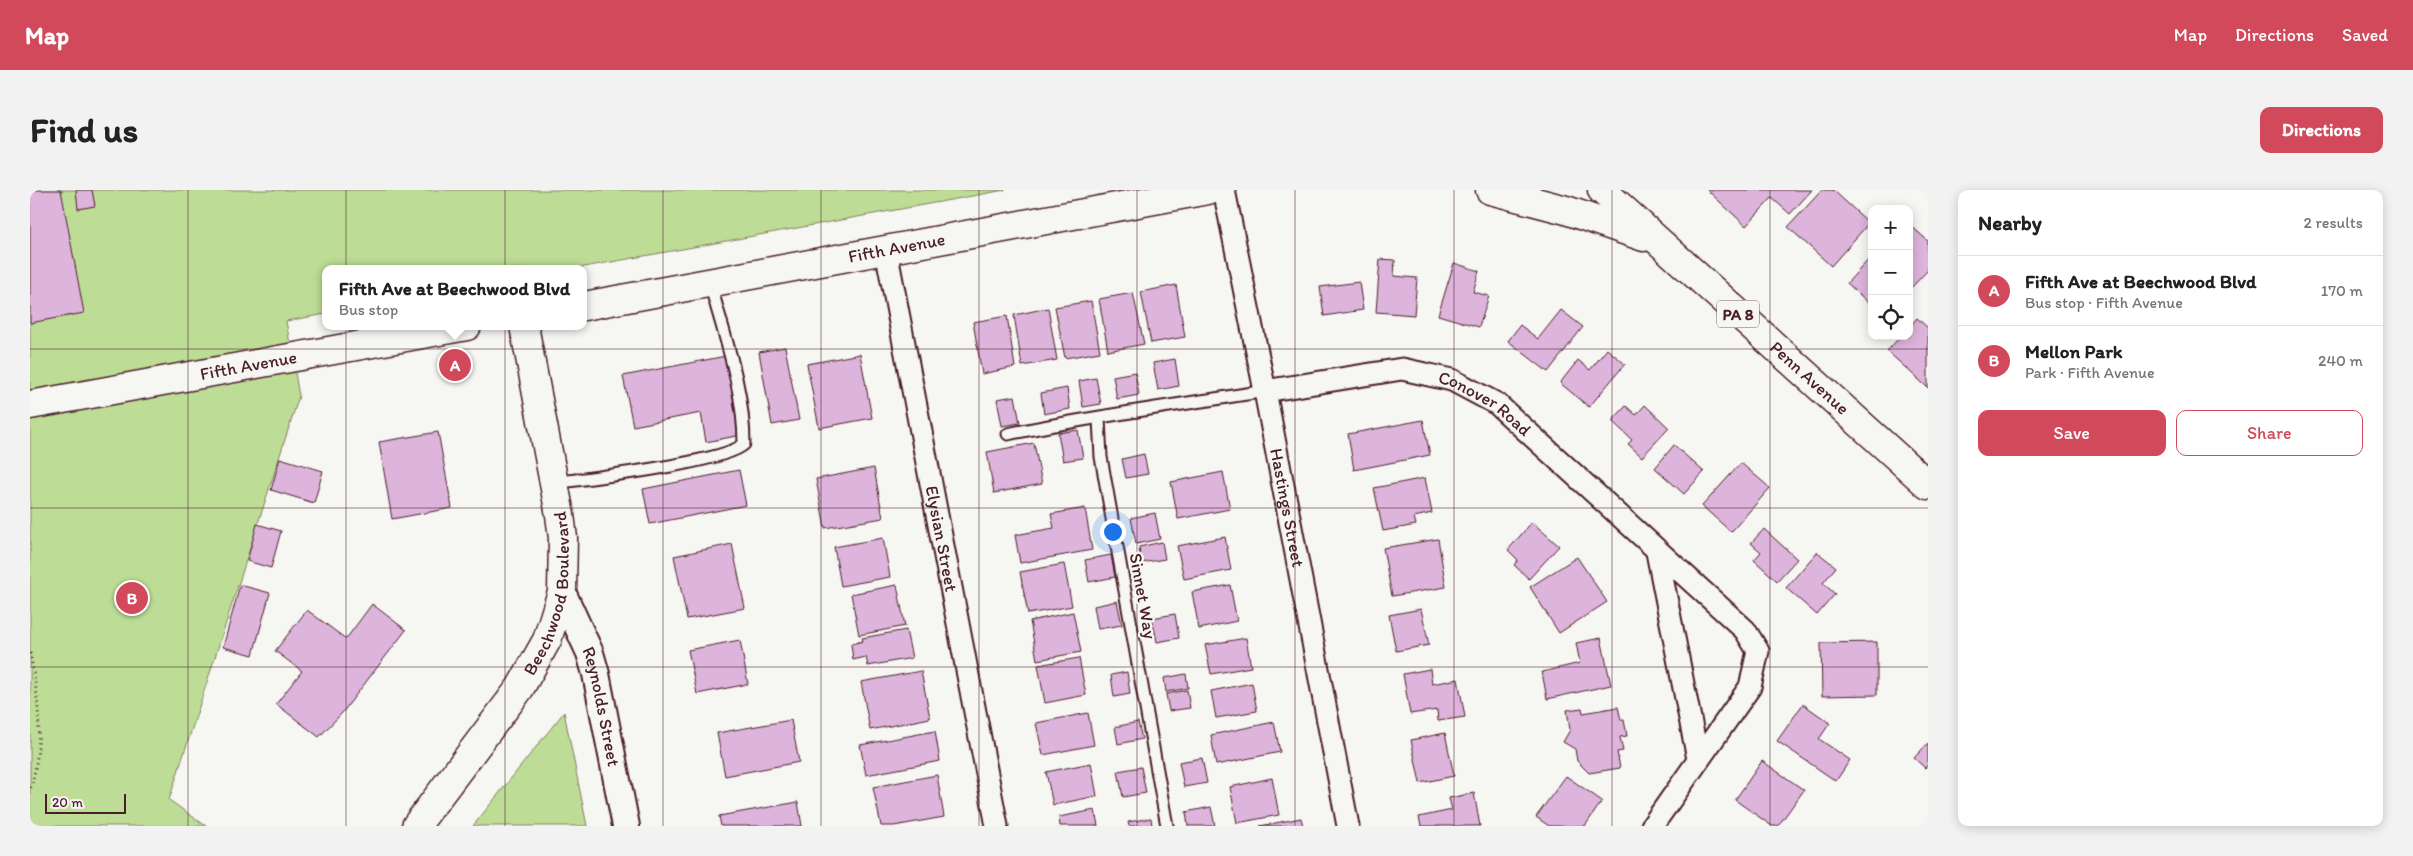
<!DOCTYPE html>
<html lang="en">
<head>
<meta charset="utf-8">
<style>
  :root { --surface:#fff; --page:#f2f2f2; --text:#222; --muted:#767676; --line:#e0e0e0; --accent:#d1495b }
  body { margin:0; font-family:Itim,sans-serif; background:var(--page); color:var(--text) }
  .controls { position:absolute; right:15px; top:15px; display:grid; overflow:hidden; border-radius:10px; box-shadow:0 2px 12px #0003 }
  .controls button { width:45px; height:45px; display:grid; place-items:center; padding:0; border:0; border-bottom:1px solid var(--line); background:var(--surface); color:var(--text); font:25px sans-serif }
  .scale { position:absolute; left:15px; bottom:12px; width:81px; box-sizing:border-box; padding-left:5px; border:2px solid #4a1f2b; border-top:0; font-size:14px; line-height:18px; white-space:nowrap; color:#4a1f2b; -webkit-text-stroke:4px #f6f6f2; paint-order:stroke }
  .you { position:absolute; left:1082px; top:341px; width:18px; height:18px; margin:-12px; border:4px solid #fff; border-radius:50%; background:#1a73e8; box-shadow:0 0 0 8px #1a73e833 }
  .badge { display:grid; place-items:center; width:32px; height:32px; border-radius:50%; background:var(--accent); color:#fff; font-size:16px; font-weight:700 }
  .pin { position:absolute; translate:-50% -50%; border:2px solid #fff; box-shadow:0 1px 5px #0006 }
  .popup { position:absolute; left:292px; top:75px; width:265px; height:65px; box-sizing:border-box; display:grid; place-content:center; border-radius:10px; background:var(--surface); filter:drop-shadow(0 1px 4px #0005); font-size:16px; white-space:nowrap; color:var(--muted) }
  .popup b { font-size:19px; color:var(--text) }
  .popup::after { content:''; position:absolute; left:50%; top:100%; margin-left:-10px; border:10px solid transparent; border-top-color:var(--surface) }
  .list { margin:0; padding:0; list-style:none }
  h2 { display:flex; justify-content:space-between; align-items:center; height:65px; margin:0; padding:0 20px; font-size:21px }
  h2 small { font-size:16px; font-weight:400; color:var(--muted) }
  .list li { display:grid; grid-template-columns:32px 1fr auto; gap:15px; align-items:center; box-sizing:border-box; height:70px; padding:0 20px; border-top:1px solid var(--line) }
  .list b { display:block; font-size:19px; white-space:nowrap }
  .list p { margin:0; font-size:16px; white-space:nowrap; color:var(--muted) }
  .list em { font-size:16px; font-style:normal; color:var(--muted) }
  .actions { display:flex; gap:10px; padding:15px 20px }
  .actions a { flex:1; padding:11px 0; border:1px solid var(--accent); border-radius:10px; text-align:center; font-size:18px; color:var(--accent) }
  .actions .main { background:var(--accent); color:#fff }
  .icon { flex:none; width:28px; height:28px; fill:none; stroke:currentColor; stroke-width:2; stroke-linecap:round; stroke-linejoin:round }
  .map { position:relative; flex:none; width:1898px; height:636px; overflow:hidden; border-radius:10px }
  header { display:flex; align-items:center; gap:30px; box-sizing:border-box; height:70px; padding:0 25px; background:var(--accent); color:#fff }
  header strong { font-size:24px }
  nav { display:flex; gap:28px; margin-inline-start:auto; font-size:18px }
  .intro { display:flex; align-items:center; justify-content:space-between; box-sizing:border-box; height:120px; padding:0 30px }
  h1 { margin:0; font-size:35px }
  .button { padding:12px 22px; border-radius:10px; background:var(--accent); color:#fff; font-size:18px; font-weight:700 }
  main { display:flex; gap:30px; padding:0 30px }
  aside { flex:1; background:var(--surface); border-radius:10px; box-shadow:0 2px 12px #0003 }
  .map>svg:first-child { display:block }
  .green { fill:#bddd96; stroke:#847e60 }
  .building { fill:#ddb4db; stroke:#4a1f2b }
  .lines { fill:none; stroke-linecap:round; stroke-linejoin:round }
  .service-casing { stroke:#4a1f2b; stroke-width:15 }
  .minor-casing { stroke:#4a1f2b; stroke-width:25 }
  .tertiary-casing { stroke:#4a1f2b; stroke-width:30 }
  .secondary-casing { stroke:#4a1f2b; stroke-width:31 }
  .trunk-casing { stroke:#4a1f2b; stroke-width:31 }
  .path { stroke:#4a1f2b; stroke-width:3; stroke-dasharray:1 4; stroke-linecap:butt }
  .service { stroke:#f6f6f2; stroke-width:11 }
  .minor { stroke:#f6f6f2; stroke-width:21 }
  .tertiary { stroke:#f6f6f2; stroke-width:26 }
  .secondary { stroke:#f6f6f2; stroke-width:28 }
  .trunk { stroke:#f6f6f2; stroke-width:28 }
  .grid { fill:none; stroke:#4a1f2b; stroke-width:1; stroke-opacity:0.55 }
  .labels { text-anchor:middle; stroke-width:4.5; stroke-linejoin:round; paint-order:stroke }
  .shield { fill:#f6f6f2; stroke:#7e6067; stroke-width:1 }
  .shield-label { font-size:16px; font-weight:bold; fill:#4a1f2b }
  .street-label { font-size:18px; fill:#4a1f2b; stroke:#f6f6f2 }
</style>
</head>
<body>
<header>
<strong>Map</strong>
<nav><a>Map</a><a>Directions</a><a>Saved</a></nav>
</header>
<div class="intro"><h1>Find us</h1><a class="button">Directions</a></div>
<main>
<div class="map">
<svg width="1898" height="636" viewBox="0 0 1898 636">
  <rect width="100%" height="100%" fill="#f6f6f2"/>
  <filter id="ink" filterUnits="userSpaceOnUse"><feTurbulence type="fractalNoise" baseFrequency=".02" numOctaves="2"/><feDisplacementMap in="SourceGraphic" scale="10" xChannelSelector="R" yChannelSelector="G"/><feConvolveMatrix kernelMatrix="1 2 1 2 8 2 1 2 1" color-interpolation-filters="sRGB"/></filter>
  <g filter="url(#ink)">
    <path class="green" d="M0,0H975L543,79H296V124L256,131L269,206L139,610L176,636H0Z
      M534,522L557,636H443Z"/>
    <path class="building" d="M0,0H31L54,123L0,133Z
      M46,0H62L65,16L48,19Z
      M1677,0H1782L1760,24L1742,8L1716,36Z
      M1792,0H1803L1839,33L1801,76L1758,37Z
      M1879,34L1898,51V80L1879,100Z
      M1842,66V116L1817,93Z
      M1350,69L1365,70L1364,86L1387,88L1384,125L1346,122Z
      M1424,73L1449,81L1443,102L1459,106L1449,137L1408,125Z
      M1329,92L1333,120L1294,126L1290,97Z
      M1146,95L1155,147L1121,153L1111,102Z
      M1103,103L1114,154L1078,161L1069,109Z
      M1061,111L1070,162L1035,168L1025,117Z
      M1018,118L1027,170L992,176L984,125Z
      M1531,120L1553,137L1518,182L1478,151L1490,135L1508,149Z
      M977,126L985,177L952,184L943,132Z
      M1887,128L1898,138V198L1857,161L1871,146H1879V137Z
      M755,157L769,230L742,235L729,162Z
      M1577,159L1595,174L1559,217L1530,193L1548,170L1560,180Z
      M830,164L842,228L789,238L777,174Z
      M696,166L711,245L676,252L671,223L603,236L593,186Z
      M1145,169L1149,196L1128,200L1123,173Z
      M1105,182L1109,205L1087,209L1083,186Z
      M1066,188L1071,214L1053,217L1049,191Z
      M1037,198L1040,219L1014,224L1011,203Z
      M985,206L990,233L972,236L967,209Z
      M1615,215L1639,238L1612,267L1598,254L1602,250L1582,231L1596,216L1606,225Z
      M1393,230L1400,265L1324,280L1318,244Z
      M1048,240L1053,268L1033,271L1028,243Z
      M408,242L422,318L362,329L349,252Z
      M1004,253L1012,294L964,303L957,262Z
      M1644,255L1674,282L1654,304L1625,278Z
      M1114,264L1118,284L1096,288L1092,269Z
      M250,268L293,281L284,313L241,300Z
      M1711,273L1740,298L1701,342L1672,316Z
      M844,278L853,328L795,338L786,289Z
      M709,280L716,315L620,334L613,299Z
      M1193,282L1200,319L1148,329L1141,292Z
      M1395,288L1402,323L1384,327L1386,335L1353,341L1344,298Z
      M1055,318L1062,360L990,373L985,345L1024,338L1021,324Z
      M1125,323L1130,349L1106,354L1101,328Z
      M1502,332L1529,356L1499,389L1484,375L1488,370L1478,360Z
      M227,334L251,341L241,378L217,371Z
      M1734,339L1767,369L1747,391L1724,370L1731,362L1721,353Z
      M1195,347L1201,380L1154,389L1147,356Z
      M853,348L860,387L811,396L804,357Z
      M1408,349L1416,397L1362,406L1353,358Z
      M1132,352L1135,369L1111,373L1109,357Z
      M702,354L715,418L657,429L644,366Z
      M1787,362L1806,377L1793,393L1805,404L1787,425L1756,398Z
      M1081,365L1085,387L1059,392L1055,370Z
      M1547,367L1577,412L1529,443L1500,397Z
      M1034,374L1042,416L998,424L990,382Z
      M210,395L240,403L223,465L193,457Z
      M867,395L875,436L829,445L821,404Z
      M1200,395L1207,431L1169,439L1162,402Z
      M1087,411L1092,435L1068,439L1064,416Z
      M342,414L376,440L312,523L289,547L246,514L272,481L245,461L277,420L316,449Z
      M1391,419L1399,455L1366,461L1359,425Z
      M1043,422L1051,462L1007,470L1000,431Z
      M1145,424L1149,448L1127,452L1122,428Z
      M876,440L882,468L838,476L836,467L823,470L821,454L833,451L832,448Z
      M1216,448L1221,477L1181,484L1175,455Z
      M1571,448L1581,495L1517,509L1512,482L1550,473L1546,453Z
      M710,450L718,494L667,504L658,460Z
      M1847,452V505L1792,506L1791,453Z
      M1049,468L1056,505L1015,513L1008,475Z
      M1400,479L1402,494L1428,489L1435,527L1408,531L1407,520L1380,524L1373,484Z
      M891,481L900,528L840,540L831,492Z
      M1097,482L1100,504L1084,507L1081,485Z
      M1156,484L1158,498L1136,502L1134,488Z
      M1222,493L1227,521L1186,528L1181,501Z
      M1157,500L1160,518L1139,521L1136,504Z
      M1773,514L1800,533L1789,549L1820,570L1806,591L1747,551Z
      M1588,517L1591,530H1594L1597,546L1590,547L1593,561L1587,562L1590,578L1559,583L1547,571L1545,559L1533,552L1540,540L1537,520L1552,518L1553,523Z
      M1058,523L1064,555L1013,565L1006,533Z
      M761,530L769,572L695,586L687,543Z
      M1108,532L1112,549L1088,554L1085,537Z
      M1244,532L1250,562L1186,575L1181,545Z
      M905,541L910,571L836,585L830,555Z
      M1415,543L1424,586L1390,593L1381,550Z
      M1898,553V575L1895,578L1884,568Z
      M1172,568L1177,593L1154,597L1149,572Z
      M1732,571L1774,600L1748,636H1742L1705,610Z
      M1061,573L1067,606L1023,615L1016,582Z
      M1111,577L1116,603L1093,607L1088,581Z
      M907,585L914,627L864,636H851L843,597Z
      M1536,586L1572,611L1555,636H1519L1506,627Z
      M1242,588L1249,625L1207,633L1200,597Z
      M1444,603L1450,636H1391L1389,627L1422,620L1419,608Z
      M768,612L772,636H691L689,626Z
      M1181,617L1185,636H1158L1156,622Z
      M1065,620L1068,636H1030L1029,627Z
      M1121,628L1122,636H1099L1098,632Z
      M1271,628L1273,636H1230Z"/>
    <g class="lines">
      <g class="service-casing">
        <path id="service" d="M1069,229L1071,267L1137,636
          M978,244C1063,226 1150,215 1235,201
          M524,293C558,288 695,273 714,254C714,199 694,145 680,93"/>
      </g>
      <g class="minor-casing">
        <g id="minor">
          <path id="s1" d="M1194,0L1235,201L1318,636"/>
          <path id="s2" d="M856,60L967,636"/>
          <path id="s3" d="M1235,201L1372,179L1422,190L1467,214L1715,440L1728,461L1720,497L1622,636"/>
          <path d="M1627,362L1668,569"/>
        </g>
      </g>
      <g class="tertiary-casing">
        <g id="tertiary">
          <path id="s4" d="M532,402L560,463L566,484L596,636"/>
        </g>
      </g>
      <g class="secondary-casing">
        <g id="secondary">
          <path id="s5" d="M386,636L490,498L517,450L532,402L533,348L530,325L494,136"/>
        </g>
      </g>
      <g class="trunk-casing">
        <g id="trunk">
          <path d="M1460,0L1536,20L1614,47"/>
          <path id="s6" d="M1572,0L1898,295"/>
          <path id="s7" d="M554,116L1178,0"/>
          <path id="s8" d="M0,215L437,136"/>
        </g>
      </g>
      <path class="path" d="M0,463C9,509 14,554 0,600"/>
      <use href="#service" class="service"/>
      <use href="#minor" class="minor"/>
      <use href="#tertiary" class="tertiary"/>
      <use href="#secondary" class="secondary"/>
      <use href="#trunk" class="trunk"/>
    </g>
  </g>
  <path class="grid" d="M158,0V636M316,0V636M475,0V636M633,0V636M791,0V636M949,0V636M1107,0V636M1265,0V636M1424,0V636M1582,0V636M1740,0V636M0,159H1898M0,318H1898M0,477H1898"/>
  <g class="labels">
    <rect class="shield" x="1687" y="110.5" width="42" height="27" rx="4"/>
    <g class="shield-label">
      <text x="1708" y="130">PA 8</text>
    </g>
    <g class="street-label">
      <text dy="6" stroke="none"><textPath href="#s7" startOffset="318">Fifth Avenue</textPath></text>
      <text dy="6" stroke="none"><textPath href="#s8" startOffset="222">Fifth Avenue</textPath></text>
      <text dy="6" stroke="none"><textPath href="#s6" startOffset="280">Penn Avenue</textPath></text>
      <text dy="6" stroke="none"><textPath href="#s3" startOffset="230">Conover Road</textPath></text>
      <text dy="6" stroke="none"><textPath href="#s1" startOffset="324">Hastings Street</textPath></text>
      <text dy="6" stroke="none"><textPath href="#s2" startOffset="294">Elysian Street</textPath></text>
      <text dy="6" stroke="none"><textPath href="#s5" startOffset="274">Beechwood Boulevard</textPath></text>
      <text transform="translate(1113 406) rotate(80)" y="6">Sinnet Way</text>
      <text dy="6" stroke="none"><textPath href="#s4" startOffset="122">Reynolds Street</textPath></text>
    </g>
  </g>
</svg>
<div class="controls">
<button>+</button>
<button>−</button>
<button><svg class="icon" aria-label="locate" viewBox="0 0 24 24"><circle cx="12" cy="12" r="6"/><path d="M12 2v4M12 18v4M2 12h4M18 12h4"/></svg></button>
</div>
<div class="scale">20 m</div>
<div class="you"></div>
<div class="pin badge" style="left:425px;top:175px">A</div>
<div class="popup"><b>Fifth Ave at Beechwood Blvd</b>Bus stop</div>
<div class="pin badge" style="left:102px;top:408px">B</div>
</div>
<aside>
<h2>Nearby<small>2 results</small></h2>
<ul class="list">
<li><span class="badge">A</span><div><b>Fifth Ave at Beechwood Blvd</b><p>Bus stop · Fifth Avenue</p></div><em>170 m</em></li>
<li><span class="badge">B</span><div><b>Mellon Park</b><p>Park · Fifth Avenue</p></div><em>240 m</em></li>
</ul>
<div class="actions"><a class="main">Save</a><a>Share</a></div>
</aside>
</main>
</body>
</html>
